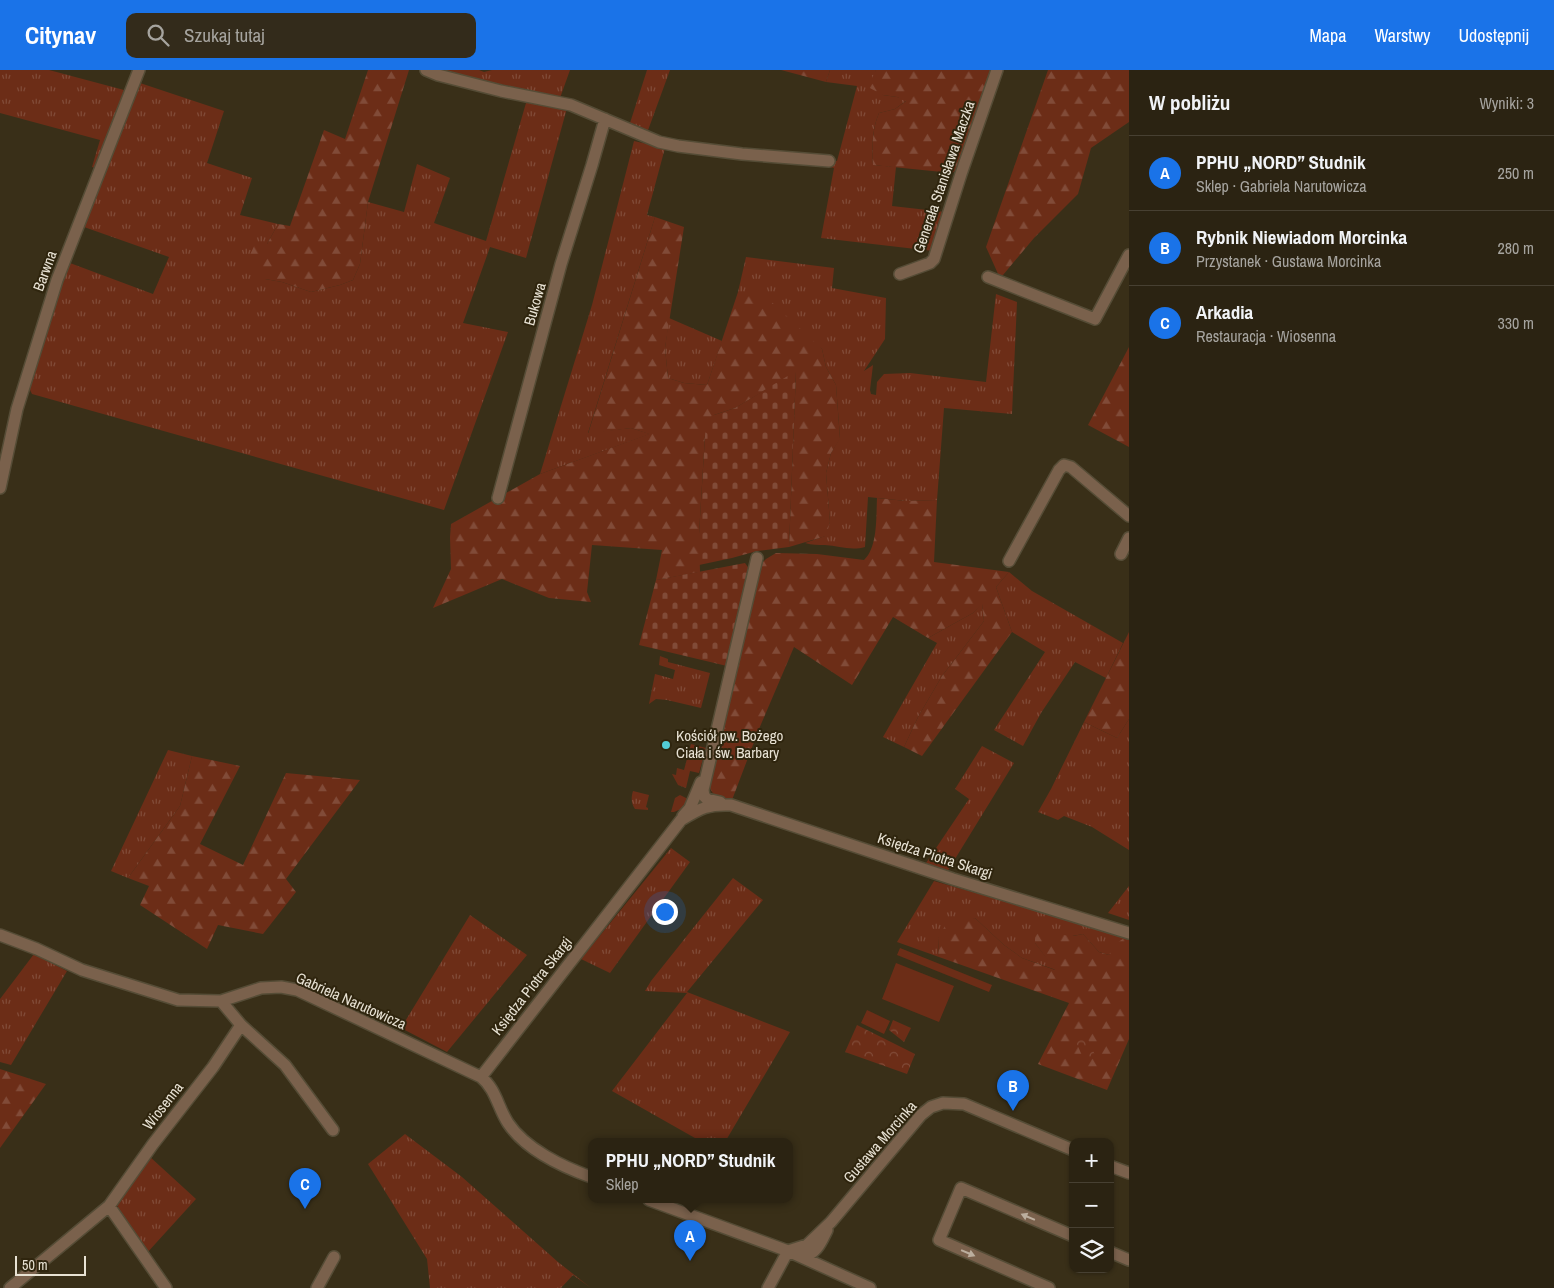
<!DOCTYPE html>
<html lang="pl">
<head>
<meta charset="utf-8">
<style>
  :root { --surface:#2b2312; --page:#332b1b; --text:#f1f3f6; --muted:#a6a49f; --line:#474032; --accent:#1a73e8 }
  body { margin:0; font-family:"Archivo Narrow",sans-serif; background:var(--page); color:var(--text) }
  .controls { position:absolute; right:15px; bottom:15px; display:grid; overflow:hidden; border-radius:10px; box-shadow:0 1px 4px #0004 }
  .controls button { width:45px; height:45px; display:grid; place-items:center; padding:0; border:0; border-bottom:1px solid var(--line); background:var(--surface); color:var(--text); font:25px sans-serif }
  .scale { position:absolute; left:15px; bottom:12px; width:71px; box-sizing:border-box; padding-left:5px; border:2px solid #e8e2d4; border-top:0; font-size:14px; line-height:18px; white-space:nowrap; color:#e8e2d4; -webkit-text-stroke:4px #2f250e; paint-order:stroke }
  .you { position:absolute; left:664px; top:841px; width:18px; height:18px; margin:-12px; border:4px solid #fff; border-radius:50%; background:#1a73e8; box-shadow:0 0 0 8px #1a73e833 }
  .badge { display:grid; place-items:center; width:32px; height:32px; border-radius:50%; background:var(--accent); color:#fff; font-size:16px; font-weight:700 }
  .pin { position:absolute; translate:-50% -41px; filter:drop-shadow(0 1px 2px #0008) }
  .pin::after { content:''; position:absolute; top:26px; width:18px; height:15px; background:inherit; clip-path:polygon(0 0,100% 0,50% 100%) }
  .popup { position:absolute; left:588px; top:1068px; width:205px; height:65px; box-sizing:border-box; display:grid; place-content:center; border-radius:10px; background:var(--surface); filter:drop-shadow(0 1px 4px #0005); font-size:16px; white-space:nowrap; color:var(--muted) }
  .popup b { font-size:19px; color:var(--text) }
  .popup::after { content:''; position:absolute; left:50%; top:100%; margin-left:-10px; border:10px solid transparent; border-top-color:var(--surface) }
  .list { margin:0; padding:0; list-style:none }
  h2 { display:flex; justify-content:space-between; align-items:center; height:65px; margin:0; padding:0 20px; font-size:21px }
  h2 small { font-size:16px; font-weight:400; color:var(--muted) }
  .list li { display:grid; grid-template-columns:32px 1fr auto; gap:15px; align-items:center; box-sizing:border-box; height:75px; padding:0 20px; border-top:1px solid var(--line) }
  .list b { display:block; font-size:19px; white-space:nowrap }
  .list p { margin:0; font-size:16px; white-space:nowrap; color:var(--muted) }
  .list em { font-size:16px; font-style:normal; color:var(--muted) }
  .icon { flex:none; width:28px; height:28px; fill:none; stroke:currentColor; stroke-width:2; stroke-linecap:round; stroke-linejoin:round }
  .map { position:relative; flex:none; width:1129px; height:1218px; overflow:hidden }
  header { display:flex; align-items:center; gap:30px; box-sizing:border-box; height:70px; padding:0 25px; background:var(--accent); color:#fff }
  header strong { font-size:24px }
  nav { display:flex; gap:28px; margin-inline-start:auto; font-size:18px }
  .search { width:350px; height:45px; background:var(--page); display:flex; align-items:center; gap:12px; box-sizing:border-box; padding:0 18px; border-radius:10px; color:var(--muted); font-size:19px }
  main { display:flex }
  aside { flex:1; background:var(--surface) }
  .map>svg:first-child { display:block }
  .grass { fill:url(#grass-tufts) }
  .forest { fill:url(#forest-firs) }
  .cemetery { fill:url(#cemetery-stones) }
  .park { fill:url(#park-crowns) }
  .garden { fill:#6c2d17 }
  .lines { fill:none; stroke-linecap:round; stroke-linejoin:round }
  .minor-casing { stroke:#554c36; stroke-width:14 }
  .minor { stroke:#7a614c; stroke-width:11 }
  .oneway { fill:#bcae9e }
  .poi-dot { fill:#52ccd5; stroke:#2f250e; stroke-width:2 }
  .labels { text-anchor:middle; stroke-width:4; stroke-linejoin:round; paint-order:stroke }
  .street-label { font-size:15px; fill:#e8e2d4; stroke:#2f250e }
  .poi-label { font-size:15px; fill:#e8e2d4; stroke:#2f250e; text-anchor:start }
</style>
</head>
<body>
<header>
<strong>Citynav</strong>
<div class="search"><svg class="icon" aria-label="search" viewBox="0 0 24 24"><circle cx="10" cy="10" r="6"/><path d="M15 15l6 6"/></svg>Szukaj tutaj</div>
<nav><a>Mapa</a><a>Warstwy</a><a>Udostępnij</a></nav>
</header>
<main>
<div class="map">
<svg width="1129" height="1218" viewBox="0 0 1129 1218">
  <defs>
    <pattern id="grass-tufts" width="24" height="20" patternUnits="userSpaceOnUse" patternTransform="scale(1.25)"><rect width="24" height="20" fill="#6c2d17"/><path d="M3 7l-1-3M5 7V3M7 7l1-3M15 17l-1-3M17 17v-4M19 17l1-3" fill="none" stroke="#814b38"/></pattern>
    <pattern id="forest-firs" width="22" height="20" patternUnits="userSpaceOnUse" patternTransform="scale(1.25)"><rect width="22" height="20" fill="#6c2d17"/><path d="M5 1l3.5 6h-7zM16 11l3.5 6h-7z" fill="#814b38"/></pattern>
    <pattern id="cemetery-stones" width="16" height="16" patternUnits="userSpaceOnUse" patternTransform="scale(1.25)"><rect width="16" height="16" fill="#6c2d17"/><path d="M2 7V4a2 2 0 0 1 4 0v3zM10 15v-3a2 2 0 0 1 4 0v3z" fill="#814b38"/></pattern>
    <pattern id="park-crowns" width="20" height="18" patternUnits="userSpaceOnUse" patternTransform="scale(1.25)"><rect width="20" height="18" fill="#6c2d17"/><path d="M2 6a3 3 0 1 1 6 0M12 15a3 3 0 1 1 6 0" fill="none" stroke="#814b38"/></pattern>
  </defs>
  <rect width="100%" height="100%" fill="#392f18"/>
  <path class="grass" d="M0,0H49L124,20L96,98L92,97L100,70L0,43Z
    M446,0H479L484,2L492,0H570L560,28C521,18 483,11 444,2Z
    M647,0H670L647,63L629,59L630,53Z
    M830,0H876L875,5L883,25L897,27L907,30L895,39L879,43C872,59 872,77 873,95L896,97L892,136L945,142L933,181L821,168L834,98L830,97L833,90L837,91L857,16L826,12Z
    M140,13L224,41L207,93L252,108L240,145L278,154L267,174L265,209L282,212L311,222L340,215L353,210L360,194L368,132L404,142L417,94L450,108L434,153L486,171L526,33L522,30L567,38L526,188L490,177L463,253L508,262L444,440L32,324L28,316L53,239L70,193L153,224L169,187L84,157Z
    M634,71L665,78L647,145L655,147L588,363L631,358L650,364L540,404L592,235Z
    M746,187L834,198L832,218L886,228L885,269L864,301L873,295L870,320L871,324L876,325L877,312L884,304L910,303L986,312L996,224L1017,232L1012,344L944,338L937,430L906,431L868,427L865,477C851,481 839,476 825,475C818,475 812,475 805,473L825,466L830,452L826,403L831,383L840,368L836,315L826,297L822,279L738,222Z
    M669,248L722,271L707,315L684,313L668,308L665,278Z
    M1009,502L1032,521L1123,573L1106,608L1075,592L1041,643L1023,676L994,660L1045,582L1012,562L996,517Z
    M982,533L984,551L942,606L918,647L904,677L883,667L937,573L928,568L973,543Z
    M660,586L668,589V592L710,603L701,638L667,630L656,629L649,634L655,604L673,609L675,600L659,595Z
    M1129,649V780L1092,757L1064,746L1058,750L1038,742L1051,719L1084,652L1117,668Z
    M691,674L706,678L699,703L690,701L686,718L678,715L672,704L676,705L677,698L684,700Z
    M982,676L1014,693L947,802L924,796L969,729L955,719Z
    M168,680L192,686L180,736L128,808L111,801Z
    M633,721L649,725L646,737L648,738V740L635,739C631,733 631,728 633,721Z
    M671,778L690,792L610,903L581,889Z
    M733,808L763,830L687,922L790,962L725,1072H702L612,1021L687,923L645,921L651,911Z
    M934,811L1127,866L1109,885L1099,882L1083,864L1035,873L1056,900L1022,888L1004,875L975,848L938,868L939,887L897,872Z
    M1129,816V850L1108,843Z
    M470,845L527,885L447,982L401,958Z
    M34,884L67,901L11,995L0,992V929Z
    M405,1064L462,1107L558,1192L591,1218L573,1205L561,1218H430L427,1189L368,1094Z
    M149,1086L196,1129L146,1184L116,1134Z"/>
  <path class="forest" d="M368,0H409L368,132L360,194L353,210L340,215L311,222L282,212L265,209L249,187L254,176L267,174L278,154L290,156L324,60L345,69Z
    M781,0H830L826,12Z
    M876,0H991L957,99L952,103L873,95C872,78 872,59 879,43L895,39L906,31L897,27L883,25L868,17Z
    M1048,0H1129V52L1091,78L1078,124L1034,168L1003,205L999,206L986,177Z
    M655,147L684,157L665,278L668,308L684,313L707,315L738,222L763,224L822,279L826,297L836,315L840,369L831,383L826,403L830,452L826,466L789,477L796,302L735,338L714,345L705,365L699,464L700,502L656,510L662,480L592,475L587,522L591,532L549,528L502,509L433,538L451,499L450,467L451,454L540,404L649,364L631,358L588,364Z
    M1129,277V377L1088,355Z
    M877,428L906,431L937,430L934,492L1009,502L996,517L1012,562L922,686L904,677L918,647L942,606L984,551L982,534L973,543L928,568L893,547L852,615L794,577L759,659L732,730C719,728 713,728 709,715L760,495L766,489L776,483L817,484L864,490C878,477 876,447 877,428Z
    M1129,562V649L1117,668L1084,652Z
    M192,686L240,696L200,774L243,795L286,703L360,710L286,809L296,822L263,864L218,855L207,879L140,835L149,816L128,808L180,736Z
    M680,725L690,730L688,736L674,742H671L675,728Z
    M975,848L1004,875L1022,888L1055,900L1035,873V862L1073,866L1083,864L1099,882L1109,885L1114,875L1127,866L1129,867V969L1107,1020L1038,994L1069,933L939,887L938,868L945,856Z
    M0,999L46,1014L0,1078Z"/>
  <path class="cemetery" d="M796,301L789,477L757,481L732,488L699,495V464L706,350L714,345L735,338Z
    M745,493L750,500L727,596L639,575L656,510Z"/>
  <path class="park" d="M893,950L911,958L904,972L889,960Z
    M857,955L915,984L907,1004L845,982Z
    M1087,967L1095,985L1084,990L1076,972Z"/>
  <path class="garden" d="M900,878L992,915L989,922L897,885Z
    M896,893L954,916L939,952L882,929Z
    M867,940L890,951L884,964L861,953Z"/>
  <g class="lines">
    <g class="minor-casing">
      <path id="minor" d="M426,0L438,5L501,21L571,35L659,72L678,76L742,84L829,91
        M900,204L930,193L934,189L961,104L997,0
        M988,207L1095,249L1129,185
        M0,418L17,339L57,210L139,0
        M498,428L561,194L592,95L605,49
        M1121,484L1129,468
        M1009,491L1059,400L1064,395L1071,397L1129,446
        M720,732L707,729L704,726L703,720L757,488
        M683,746L690,738L701,712
        M0,865L37,879L82,900L178,930L221,931L261,918L281,917L297,920L481,1007C496,1019 498,1038 508,1053C525,1079 563,1097 591,1107
        M241,955L285,995L333,1060
        M481,1007L681,750C701,738 708,734 731,735L953,809L1129,863
        M1110,1096L1129,1103
        M649,1130L788,1181L870,1218
        M109,1136L166,1218
        M1110,1182L1129,1190
        M802,1184V1187C817,1184 821,1172 827,1160
        M10,1218L109,1136L153,1074L213,997L241,955L221,931
        M317,1218L334,1187
        M768,1218L788,1181L807,1175L831,1152L921,1045L931,1037L943,1033L964,1034L1073,1080
        M1049,1218L939,1170L961,1118L1073,1166"/>
    </g>
    <use href="#minor" class="minor"/>
  </g>
  <defs><path id="oneway-solid" d="M-6-.8H1V-3.2L6.5 0L1 3.2V.8H-6Z" transform="scale(1.25)"/></defs>
  <g class="oneway">
    <use href="#oneway-solid" transform="translate(1028 1147) rotate(-157)"/>
    <use href="#oneway-solid" transform="translate(968 1183) rotate(23)"/>
  </g>
  <circle class="poi-dot" cx="666" cy="675" r="5"/>
  <g class="labels">
    <g class="street-label">
      <text transform="translate(944 107) rotate(-71)" y="5">Generała Stanisława Maczka</text>
      <text transform="translate(45 201) rotate(-70)" y="5">Barwna</text>
      <text transform="translate(535 234) rotate(-74)" y="5">Bukowa</text>
      <text transform="translate(935 786) rotate(18)" y="5">Księdza Piotra Skargi</text>
      <text transform="translate(532 916) rotate(-52)" y="5">Księdza Piotra Skargi</text>
      <text transform="translate(351 931) rotate(24)" y="5">Gabriela Narutowicza</text>
      <text transform="translate(163 1036) rotate(-52)" y="5">Wiosenna</text>
      <text transform="translate(880 1072) rotate(-49)" y="5">Gustawa Morcinka</text>
    </g>
    <g class="poi-label">
      <text x="676" y="671">Kościół pw. Bożego<tspan x="676" dy="17">Ciała i św. Barbary</tspan></text>
    </g>
  </g>
</svg>
<div class="controls">
<button>+</button>
<button>−</button>
<button><svg class="icon" aria-label="layers" viewBox="0 0 24 24"><path d="M12 4l9 5-9 5-9-5zM3 14l9 5 9-5"/></svg></button>
</div>
<div class="scale">50 m</div>
<div class="you"></div>
<div class="pin badge" style="left:690px;top:1191px">A</div>
<div class="popup"><b>PPHU „NORD” Studnik</b>Sklep</div>
<div class="pin badge" style="left:1013px;top:1041px">B</div>
<div class="pin badge" style="left:305px;top:1139px">C</div>
</div>
<aside>
<h2>W pobliżu<small>Wyniki: 3</small></h2>
<ul class="list">
<li><span class="badge">A</span><div><b>PPHU „NORD” Studnik</b><p>Sklep · Gabriela Narutowicza</p></div><em>250 m</em></li>
<li><span class="badge">B</span><div><b>Rybnik Niewiadom Morcinka</b><p>Przystanek · Gustawa Morcinka</p></div><em>280 m</em></li>
<li><span class="badge">C</span><div><b>Arkadia</b><p>Restauracja · Wiosenna</p></div><em>330 m</em></li>
</ul>
</aside>
</main>
</body>
</html>
